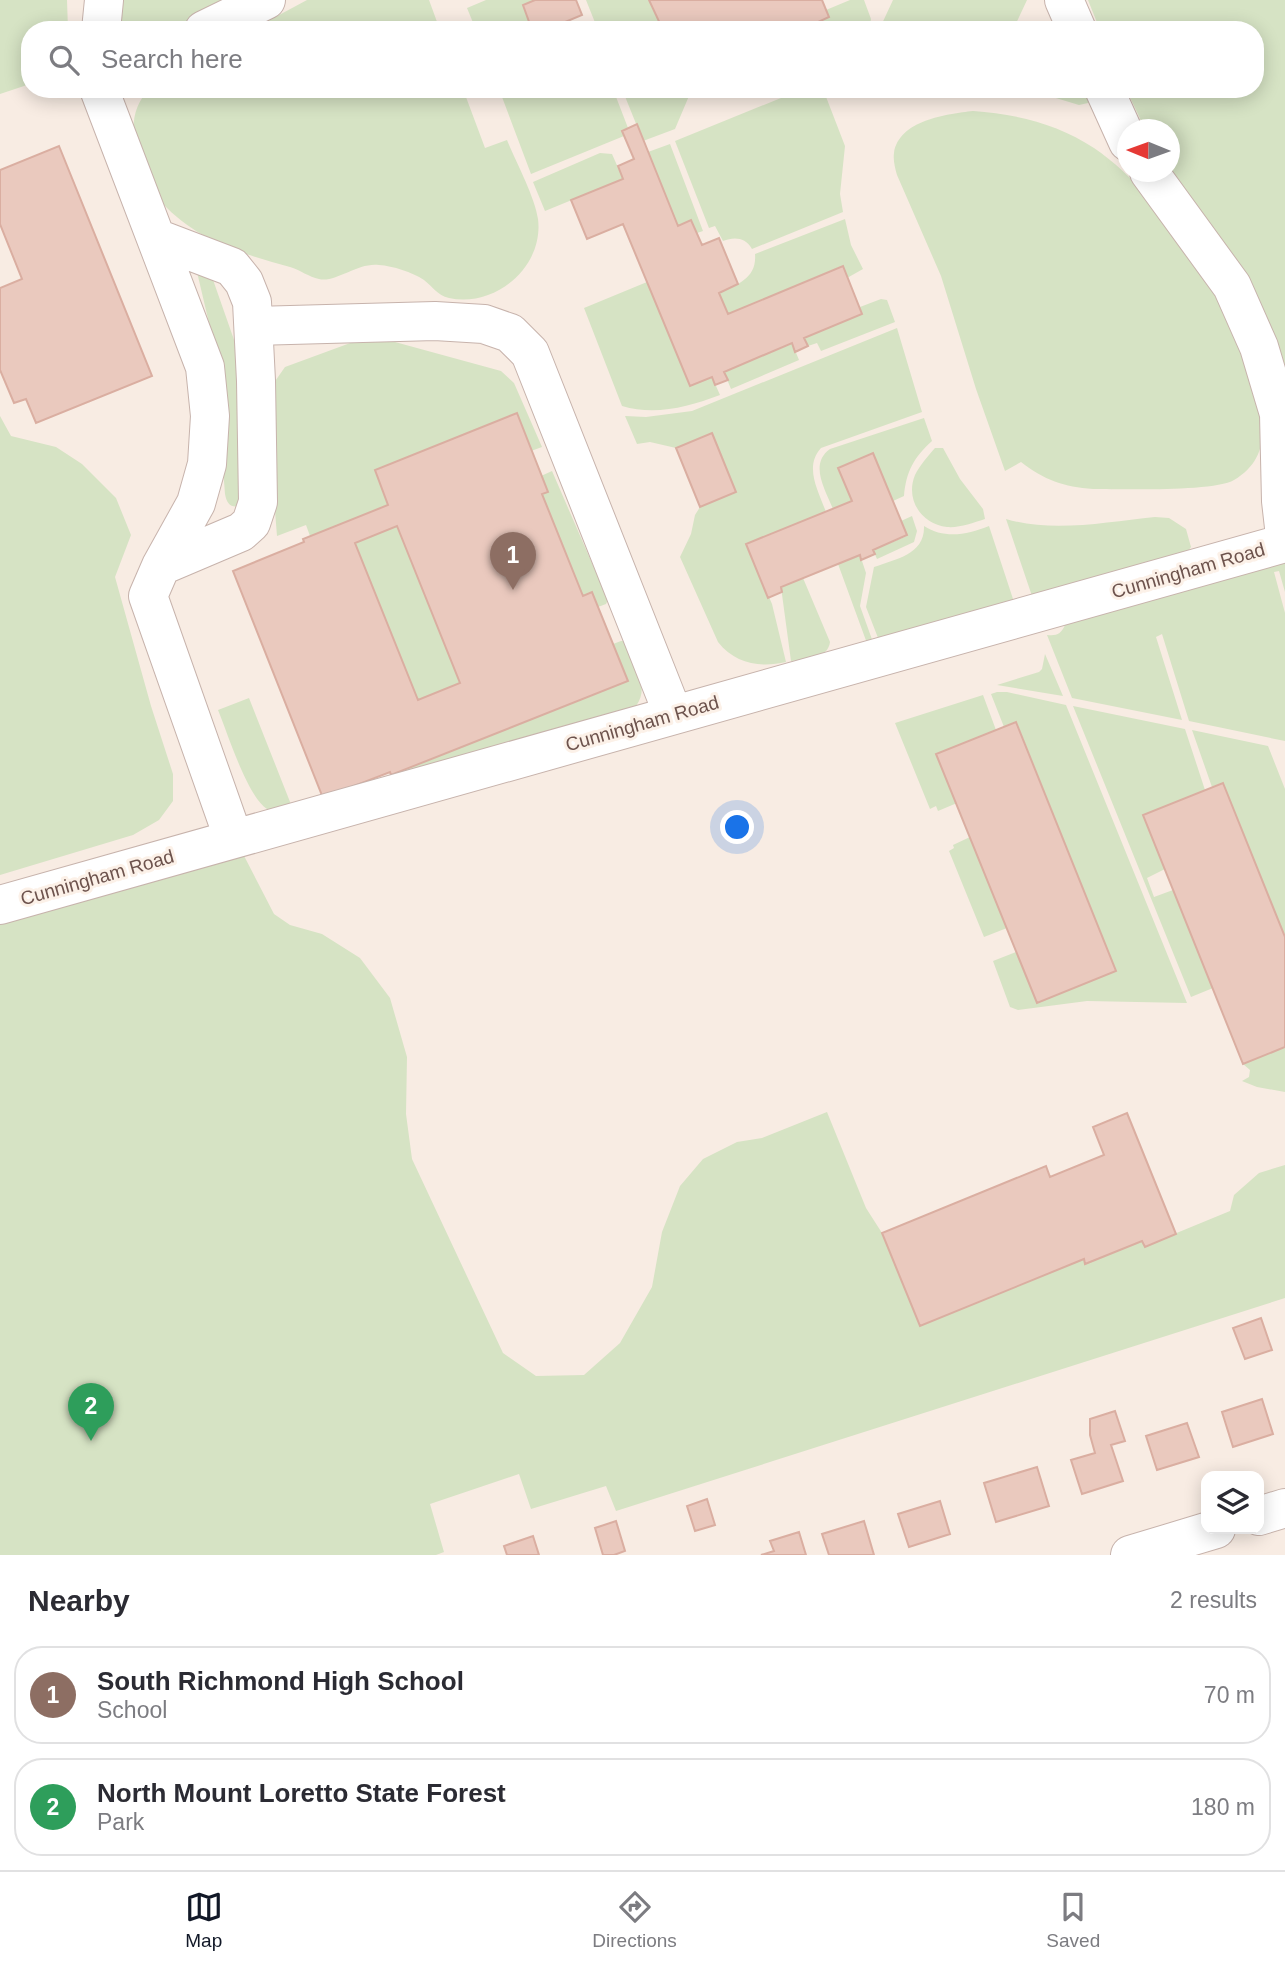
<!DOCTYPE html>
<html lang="en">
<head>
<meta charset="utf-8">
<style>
  :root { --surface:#fff; --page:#f7f7f7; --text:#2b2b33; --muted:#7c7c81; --line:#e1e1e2; --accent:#111827 }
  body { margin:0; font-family:Helvetica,sans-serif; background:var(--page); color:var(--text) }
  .controls { position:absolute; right:21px; bottom:21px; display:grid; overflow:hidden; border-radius:14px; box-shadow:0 4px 18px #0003 }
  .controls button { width:63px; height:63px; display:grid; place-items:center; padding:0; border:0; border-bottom:2px solid var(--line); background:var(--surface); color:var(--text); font:35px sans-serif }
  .compass { position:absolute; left:1117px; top:119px; width:63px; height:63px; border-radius:50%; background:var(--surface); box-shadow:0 4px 18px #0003; rotate:271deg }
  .you { position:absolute; left:738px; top:828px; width:24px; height:24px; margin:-18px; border:5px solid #fff; border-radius:50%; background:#1a73e8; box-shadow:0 0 0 10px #1a73e833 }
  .badge { display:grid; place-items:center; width:46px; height:46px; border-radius:50%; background:var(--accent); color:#fff; font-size:23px; font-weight:700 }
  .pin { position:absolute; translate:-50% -58px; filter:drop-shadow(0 2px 4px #0008) }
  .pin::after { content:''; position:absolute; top:37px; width:24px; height:21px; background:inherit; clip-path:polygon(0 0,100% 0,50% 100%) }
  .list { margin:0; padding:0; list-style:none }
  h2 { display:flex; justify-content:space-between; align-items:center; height:91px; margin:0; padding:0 28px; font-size:30px }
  h2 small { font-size:23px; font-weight:400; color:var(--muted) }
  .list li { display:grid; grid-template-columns:46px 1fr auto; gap:21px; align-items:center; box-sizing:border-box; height:98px; margin:0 14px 14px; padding:0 14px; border:2px solid var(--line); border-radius:28px }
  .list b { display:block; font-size:26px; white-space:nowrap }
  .list p { margin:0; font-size:23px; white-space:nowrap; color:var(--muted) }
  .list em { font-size:23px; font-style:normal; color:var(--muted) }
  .icon { flex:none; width:38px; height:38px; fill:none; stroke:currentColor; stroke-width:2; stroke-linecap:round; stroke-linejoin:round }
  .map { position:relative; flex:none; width:1285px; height:1555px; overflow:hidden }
  .search { position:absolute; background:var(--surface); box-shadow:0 4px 18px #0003; left:21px; right:21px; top:21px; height:77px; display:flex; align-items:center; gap:18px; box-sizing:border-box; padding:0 24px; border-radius:28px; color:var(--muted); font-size:26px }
  .sheet { height:315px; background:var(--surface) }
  nav { display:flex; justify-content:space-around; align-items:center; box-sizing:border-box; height:98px; border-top:2px solid var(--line); background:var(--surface); font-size:19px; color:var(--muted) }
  nav a { display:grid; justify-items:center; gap:4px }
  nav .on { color:var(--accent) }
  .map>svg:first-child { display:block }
  .green { fill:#d6e3c4 }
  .building { fill:#eac9be; stroke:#daaea1; stroke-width:2; fill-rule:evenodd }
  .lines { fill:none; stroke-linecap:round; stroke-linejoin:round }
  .minor-casing { stroke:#c7b3ac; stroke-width:40 }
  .minor { stroke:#fff; stroke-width:38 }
  .labels { text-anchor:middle; stroke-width:6; stroke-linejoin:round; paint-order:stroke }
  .street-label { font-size:19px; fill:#6d534d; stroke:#fcf1e8 }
</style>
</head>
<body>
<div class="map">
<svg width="1285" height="1555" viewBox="0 0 1285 1555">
  <rect width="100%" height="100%" fill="#f8ece3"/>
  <path class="green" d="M0,0H67L68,30H30V84L0,94Z
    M122,0H232L170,30H120Z
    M307,0H429L440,30H251Z
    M486,0H535L523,5L532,30H476L467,8Z
    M586,0H649L663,30H598Z
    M850,0H864L871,19L869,30H823L820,22L829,17L826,10Z
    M893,0H1027L1013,30H879Z
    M1088,0H1285V376L1170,171V130L1145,129L1126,89H1255V30H1100Z
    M150,89H463L485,148L507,140C516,162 535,197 538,219C544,267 495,308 449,298C437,295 433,287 424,280C412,272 393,266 379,265C358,262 336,283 319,279C309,277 300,270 290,267C246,255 201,242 167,208C155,196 145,168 138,152C130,131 132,105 150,89Z
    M499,89H613L628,128L622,131L624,136L531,174Z
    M622,89H689V96L675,129L643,141Z
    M803,89H823L845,146L840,194L843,212L752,249C745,237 734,237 723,241L715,226L709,228L675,141Z
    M1026,89H1087L1089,99L1088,103L1079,105Z
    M973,111C1016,114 1058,124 1094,148C1140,179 1178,233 1206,280C1213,292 1222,304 1228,316C1235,332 1240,350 1245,366C1260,405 1280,452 1234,480C1214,492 1121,489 1093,489C1064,487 1044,480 1021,462L1005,471L976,389L941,276L897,175C895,168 893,160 894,153C899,120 947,114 973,111Z
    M670,144L703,231L697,233L691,221L678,226L648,152Z
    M600,153L612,154L623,179L545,211L533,182Z
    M845,219L851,245L863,269L847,278L842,266L728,314L719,293C738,284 757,278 755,254Z
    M197,272L211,274L240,357L241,506C230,508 227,504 225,494L213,340Z
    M647,282L712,377L720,395C688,407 655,416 622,406L584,308Z
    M881,299L887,300L895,322L821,351L817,343L808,346L804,338L862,314L860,307Z
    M897,328L922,412L821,448C804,467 818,490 826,512L746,544L772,604L786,662C761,668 735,664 718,642L680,557L691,534L695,515L700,507L736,492L712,433L676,448L650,442L637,444L625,416L646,417L692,411Z
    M380,340L395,342L501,371L514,383L542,447L531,451L516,413L375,470L388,505L310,536L306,525L277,536L269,434L271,387L285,367L353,342Z
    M792,343L799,360L731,389L724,372Z
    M0,416L11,436L56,447L82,464L116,498L131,535L115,577L151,706L173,774V801L159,820L133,835L0,875Z
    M924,418L932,441C914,457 906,472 904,496L893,501L873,453L838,468L852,501L833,509C825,489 809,464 830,449Z
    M935,448H943L960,479L983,509L985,519C972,523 960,528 947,527C921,524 905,499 915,475C920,465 928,456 935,448Z
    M552,471L608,600L606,604L598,607L592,592L583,596L542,494L548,492L541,476Z
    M912,516L917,531L914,542L877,559L873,550L907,536L901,521Z
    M1155,517L1169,518L1186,529L1191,547L1186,554L1033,599L1006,519C1053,533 1106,522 1155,517Z
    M397,526L460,683L418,700L355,543Z
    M924,526C944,539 967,535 989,526L1015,605L880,643L866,607L874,567C896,559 925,554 924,526Z
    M860,555L866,573L860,606L874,645L868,646L838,564Z
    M1285,555V592L1279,571L1274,572L1285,613V741L1189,721L1162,634L1156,637L1182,720L1072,698L1047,635C1057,636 1061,634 1065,625Z
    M803,578L830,642C828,659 806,659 791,661L781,587Z
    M621,641H624C633,662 651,686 636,706L406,776L403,770L627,681L613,644Z
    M1045,654L1063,696L997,685L1039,672L1042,669Z
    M997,692H1007L1066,705L1187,1003L1087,1001L1018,1010L1010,1007L993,961L1016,952L1037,1003L1116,971L1017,723L1004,727L991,694Z
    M983,695L996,730L957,803L938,811L936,806L930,809L895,723Z
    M249,698L294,812C285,812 275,814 267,809C247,796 228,734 218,710Z
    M1073,706L1185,729L1205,790L1165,869L1147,878L1154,897L1173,890L1213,988L1191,997Z
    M1192,730L1268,746L1285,789V937L1223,783L1212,787Z
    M970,837L1007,928L984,937L949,851L954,848L953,845Z
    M241,850L274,914L290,925L322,934L360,958L390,998L407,1057L406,1114L412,1159L503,1353L536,1376L584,1375L620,1343L652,1287L662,1232L680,1186L703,1159L737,1142L762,1138L827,1112L866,1208L882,1233L920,1326L1084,1259L1085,1263L1142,1241L1145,1246L1230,1211L1234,1195L1259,1173L1285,1165V1298L616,1511L606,1486L531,1509L519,1474L430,1504L444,1552L436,1555H0V918Z
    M1285,1047V1092L1257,1087L1242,1081L1249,1077L1250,1070L1243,1064Z"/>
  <path class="building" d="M535,0H576L582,15L546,30H532L523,5Z
    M649,0H822L829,17L801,30H663Z
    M637,124L678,226L691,220L702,245L719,238L738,284L719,293L728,314L843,266L862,314L804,338L808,346L795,352L792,343L724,372L728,380L715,385L712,377L690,386L623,224L587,239L571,200L623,179L618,166L634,159L622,131Z
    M59,146L152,376L36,423L26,399L14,403L0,370V288L22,279L0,224V170Z
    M517,413L548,492L542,494L583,596L592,592L628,681L391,775L390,772L323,798L233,571L304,542L303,539L388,505L375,470ZM397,526L460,683L418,700L355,543Z
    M712,433L736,492L700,507L676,448Z
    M873,453L907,535L873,550L875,554L861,560L860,555L781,587L782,592L768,598L746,544L852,501L838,468Z
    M1016,722L1116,971L1037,1003L936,754Z
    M1223,783L1285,937V1047L1243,1064L1143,815Z
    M1127,1113L1176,1234L1145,1247L1142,1241L1085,1264L1084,1259L920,1326L882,1233L1046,1166L1050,1177L1104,1155L1093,1127Z
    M1261,1318L1272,1350L1245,1359L1233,1328Z
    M1262,1399L1273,1434L1233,1447L1222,1412Z
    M1115,1411L1125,1441L1111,1445L1123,1481L1082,1494L1071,1460L1095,1453L1090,1435V1419Z
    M1187,1423L1199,1457L1157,1470L1146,1436Z
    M1037,1467L1049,1506L996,1522L984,1483Z
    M707,1499L715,1525L695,1531L687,1506Z
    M940,1501L950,1534L909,1547L898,1514Z
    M616,1521L625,1551L614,1555H603L595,1528Z
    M864,1521L874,1555H829L822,1534Z
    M799,1532L806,1555H761L774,1551L770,1541Z
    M533,1536L539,1555H507L504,1546Z"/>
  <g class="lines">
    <g class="minor-casing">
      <path id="minor" d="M1064,0L1077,30
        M101,30L104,0
        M204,30L266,0
        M99,89L205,367L210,416L207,464L196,503L161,566L148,596L233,837
        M1104,89L1128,142
        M1149,172L1232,286L1259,347L1279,414L1281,501L1285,536
        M156,238L232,267L244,282L252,302L256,381L258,502L251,523L241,532L161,566
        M254,326L435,321L484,324L510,333L530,353L673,714
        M0,905L1285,543
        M1259,1516L1285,1508
        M1130,1555L1216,1529"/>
    </g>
    <use href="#minor" class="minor"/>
  </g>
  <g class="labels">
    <g class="street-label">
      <text transform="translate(1188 570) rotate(-16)" y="7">Cunningham Road</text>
      <text transform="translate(642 723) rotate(-16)" y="7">Cunningham Road</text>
      <text transform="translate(97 877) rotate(-16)" y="7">Cunningham Road</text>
    </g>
  </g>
</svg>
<div class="controls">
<button><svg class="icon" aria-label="layers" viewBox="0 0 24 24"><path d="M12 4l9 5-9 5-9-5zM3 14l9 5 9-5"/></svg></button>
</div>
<svg class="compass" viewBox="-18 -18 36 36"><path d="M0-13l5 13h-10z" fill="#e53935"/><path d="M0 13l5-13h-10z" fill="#7c7c81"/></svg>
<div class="you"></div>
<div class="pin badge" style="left:513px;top:590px;background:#8d6e63">1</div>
<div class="pin badge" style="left:91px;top:1441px;background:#2e9e5b">2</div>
<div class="search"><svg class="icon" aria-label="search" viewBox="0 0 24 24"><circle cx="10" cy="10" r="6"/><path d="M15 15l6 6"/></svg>Search here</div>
</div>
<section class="sheet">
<h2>Nearby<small>2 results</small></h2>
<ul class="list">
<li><span class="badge" style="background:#8d6e63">1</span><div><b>South Richmond High School</b><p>School</p></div><em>70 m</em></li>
<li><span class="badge" style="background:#2e9e5b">2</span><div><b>North Mount Loretto State Forest</b><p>Park</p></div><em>180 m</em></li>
</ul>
</section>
<nav>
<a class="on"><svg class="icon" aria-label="map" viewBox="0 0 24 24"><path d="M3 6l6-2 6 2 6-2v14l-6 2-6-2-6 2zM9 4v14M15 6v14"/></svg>Map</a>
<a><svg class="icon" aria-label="directions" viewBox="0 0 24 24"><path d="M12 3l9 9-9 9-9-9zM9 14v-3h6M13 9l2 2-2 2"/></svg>Directions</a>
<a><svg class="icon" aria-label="saved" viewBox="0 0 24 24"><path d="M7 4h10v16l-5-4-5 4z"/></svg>Saved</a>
</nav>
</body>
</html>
